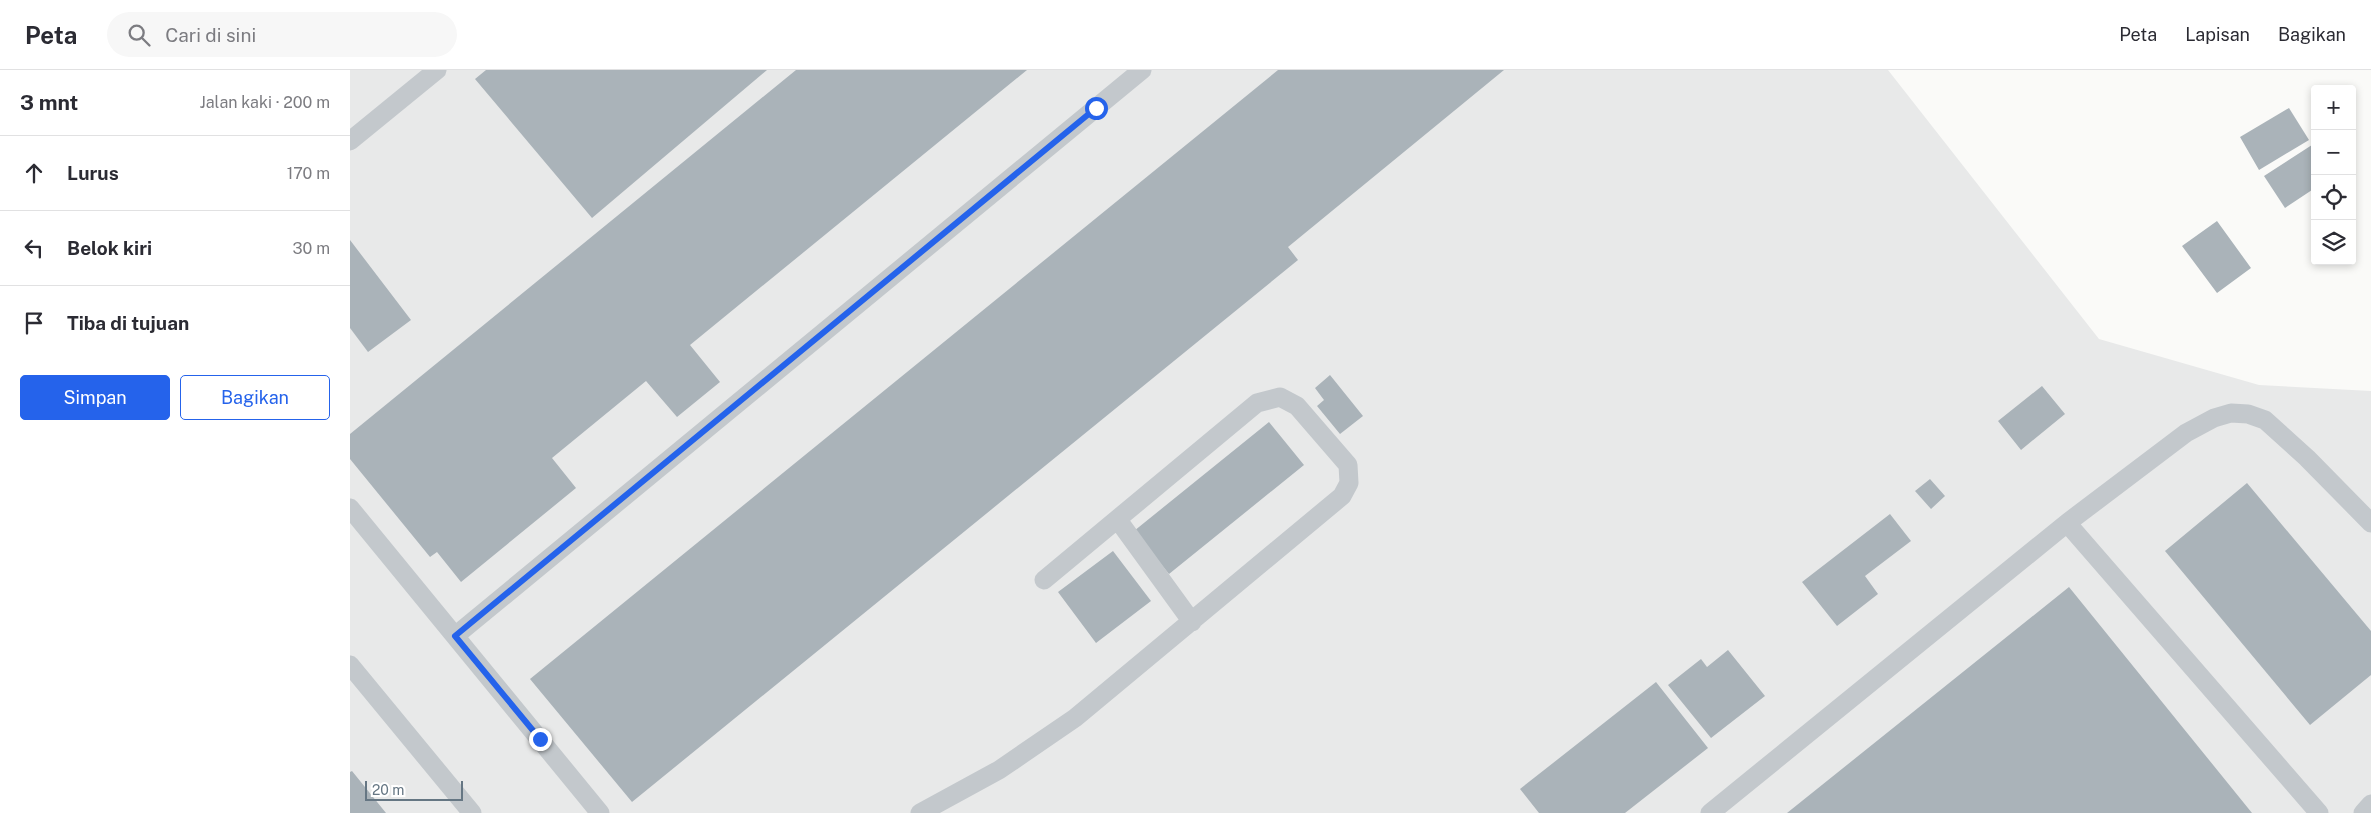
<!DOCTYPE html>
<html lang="id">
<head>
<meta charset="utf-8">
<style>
  :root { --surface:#fff; --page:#f7f7f7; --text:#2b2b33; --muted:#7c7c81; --line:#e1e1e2; --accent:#2563eb }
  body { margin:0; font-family:"Public Sans",sans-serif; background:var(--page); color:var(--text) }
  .controls { position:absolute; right:15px; top:15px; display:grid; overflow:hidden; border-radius:5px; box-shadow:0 2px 8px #0003 }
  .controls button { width:45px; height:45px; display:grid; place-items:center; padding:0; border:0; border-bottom:1px solid var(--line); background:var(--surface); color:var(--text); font:25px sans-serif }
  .scale { position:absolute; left:15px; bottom:12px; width:98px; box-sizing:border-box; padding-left:5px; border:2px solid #657683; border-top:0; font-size:14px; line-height:18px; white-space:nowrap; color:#657683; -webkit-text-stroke:4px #fff; paint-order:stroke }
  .stop { position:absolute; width:15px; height:15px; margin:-11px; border:4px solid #2563eb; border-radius:50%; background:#fff }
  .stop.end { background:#2563eb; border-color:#fff; box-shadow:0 1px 5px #0008 }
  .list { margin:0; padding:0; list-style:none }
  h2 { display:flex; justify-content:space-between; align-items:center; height:65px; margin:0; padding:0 20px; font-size:21px }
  h2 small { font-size:16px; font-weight:400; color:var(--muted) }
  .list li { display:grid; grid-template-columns:32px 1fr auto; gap:15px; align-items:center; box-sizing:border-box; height:75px; padding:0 20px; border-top:1px solid var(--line) }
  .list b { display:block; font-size:19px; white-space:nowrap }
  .list em { font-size:16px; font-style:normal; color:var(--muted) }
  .actions { display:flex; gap:10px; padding:15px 20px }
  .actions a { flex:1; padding:11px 0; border:1px solid var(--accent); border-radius:5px; text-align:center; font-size:18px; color:var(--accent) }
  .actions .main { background:var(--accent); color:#fff }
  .icon { flex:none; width:28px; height:28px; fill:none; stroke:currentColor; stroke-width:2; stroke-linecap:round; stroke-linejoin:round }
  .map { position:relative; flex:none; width:2021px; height:743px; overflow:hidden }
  header { display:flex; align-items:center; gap:30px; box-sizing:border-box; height:70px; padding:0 25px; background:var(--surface); border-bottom:1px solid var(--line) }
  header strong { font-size:24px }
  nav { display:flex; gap:28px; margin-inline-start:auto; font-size:18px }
  .search { width:350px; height:45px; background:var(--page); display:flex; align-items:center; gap:12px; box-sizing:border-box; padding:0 18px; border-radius:28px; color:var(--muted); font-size:19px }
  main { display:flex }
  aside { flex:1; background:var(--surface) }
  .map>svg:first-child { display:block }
  .built { fill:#e8e9e9 }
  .building { fill:#aab3b9 }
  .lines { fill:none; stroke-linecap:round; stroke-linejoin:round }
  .service { stroke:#c3c8cc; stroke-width:19 }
  .route { stroke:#2563eb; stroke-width:6 }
</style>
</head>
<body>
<header>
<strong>Peta</strong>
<div class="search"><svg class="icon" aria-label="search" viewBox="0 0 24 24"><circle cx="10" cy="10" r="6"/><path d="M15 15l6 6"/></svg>Cari di sini</div>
<nav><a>Peta</a><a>Lapisan</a><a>Bagikan</a></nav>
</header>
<main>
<aside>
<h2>3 mnt<small>Jalan kaki · 200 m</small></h2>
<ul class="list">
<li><svg class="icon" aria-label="ahead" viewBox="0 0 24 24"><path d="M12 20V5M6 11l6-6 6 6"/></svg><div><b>Lurus</b></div><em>170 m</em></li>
<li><svg class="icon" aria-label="left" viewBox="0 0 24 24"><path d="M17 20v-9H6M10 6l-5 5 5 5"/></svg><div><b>Belok kiri</b></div><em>30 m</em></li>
<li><svg class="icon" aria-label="arrive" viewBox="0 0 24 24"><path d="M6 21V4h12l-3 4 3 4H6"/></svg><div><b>Tiba di tujuan</b></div></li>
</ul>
<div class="actions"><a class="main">Simpan</a><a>Bagikan</a></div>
</aside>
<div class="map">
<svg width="2021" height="743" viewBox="0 0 2021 743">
  <rect width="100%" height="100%" fill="#fafaf8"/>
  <path class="built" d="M0,0H1538L1749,269L1909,315L2021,321V743H0Z"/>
  <path class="building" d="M136,0H417L242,148L125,9Z
    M446,0H677L340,275L370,312L327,347L296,311L202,388L226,418L111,512L87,482L80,487L0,389V364Z
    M928,0H1154L938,177L948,190L282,732L180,609Z
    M1939,38L1959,70L1909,100L1890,67Z
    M1965,73V118L1935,138L1914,106Z
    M1867,151L1901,198L1867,223L1832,176Z
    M0,170L61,250L18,282L0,258Z
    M980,305L1013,346L990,364L967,336L974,330L965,318Z
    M1692,316L1715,344L1671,380L1648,351Z
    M919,352L954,395L819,504L784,461Z
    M1580,409L1595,426L1581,439L1565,421Z
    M1897,413L2021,561V605L1960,655L1815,481Z
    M1540,444L1561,471L1515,506L1528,524L1487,556L1452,512Z
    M763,481L801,531L746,573L708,522Z
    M1719,517L1902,743H1437Z
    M1378,580L1415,626L1361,668L1318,615L1351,589L1357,597Z
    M1306,612L1358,678L1275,743H1189L1170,719Z
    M2,701L36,743H0V702Z"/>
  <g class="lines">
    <path class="service" d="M0,71L87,0
      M0,438L250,743
      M768,450L842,552
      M1717,453L1836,363L1864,348L1881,343L1898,344L1915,350L1957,388L2021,453
      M105,566L792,0
      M0,595L122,743
      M570,743L649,700L725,648L992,426L999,413L998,395L947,336L930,327L907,333L694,510
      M1360,743L1717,453L1969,743
      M2013,743L2021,734"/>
  </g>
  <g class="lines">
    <path class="route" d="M190,669L105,566L746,38"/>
  </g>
</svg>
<div class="controls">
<button>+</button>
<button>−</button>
<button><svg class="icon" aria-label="locate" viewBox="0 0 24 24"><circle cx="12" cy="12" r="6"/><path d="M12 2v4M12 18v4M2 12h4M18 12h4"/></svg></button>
<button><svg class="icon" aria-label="layers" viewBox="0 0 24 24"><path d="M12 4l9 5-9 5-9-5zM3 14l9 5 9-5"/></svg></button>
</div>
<div class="scale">20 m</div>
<div class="stop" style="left:746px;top:38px"></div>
<div class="stop end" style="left:190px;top:669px"></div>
</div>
</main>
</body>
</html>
